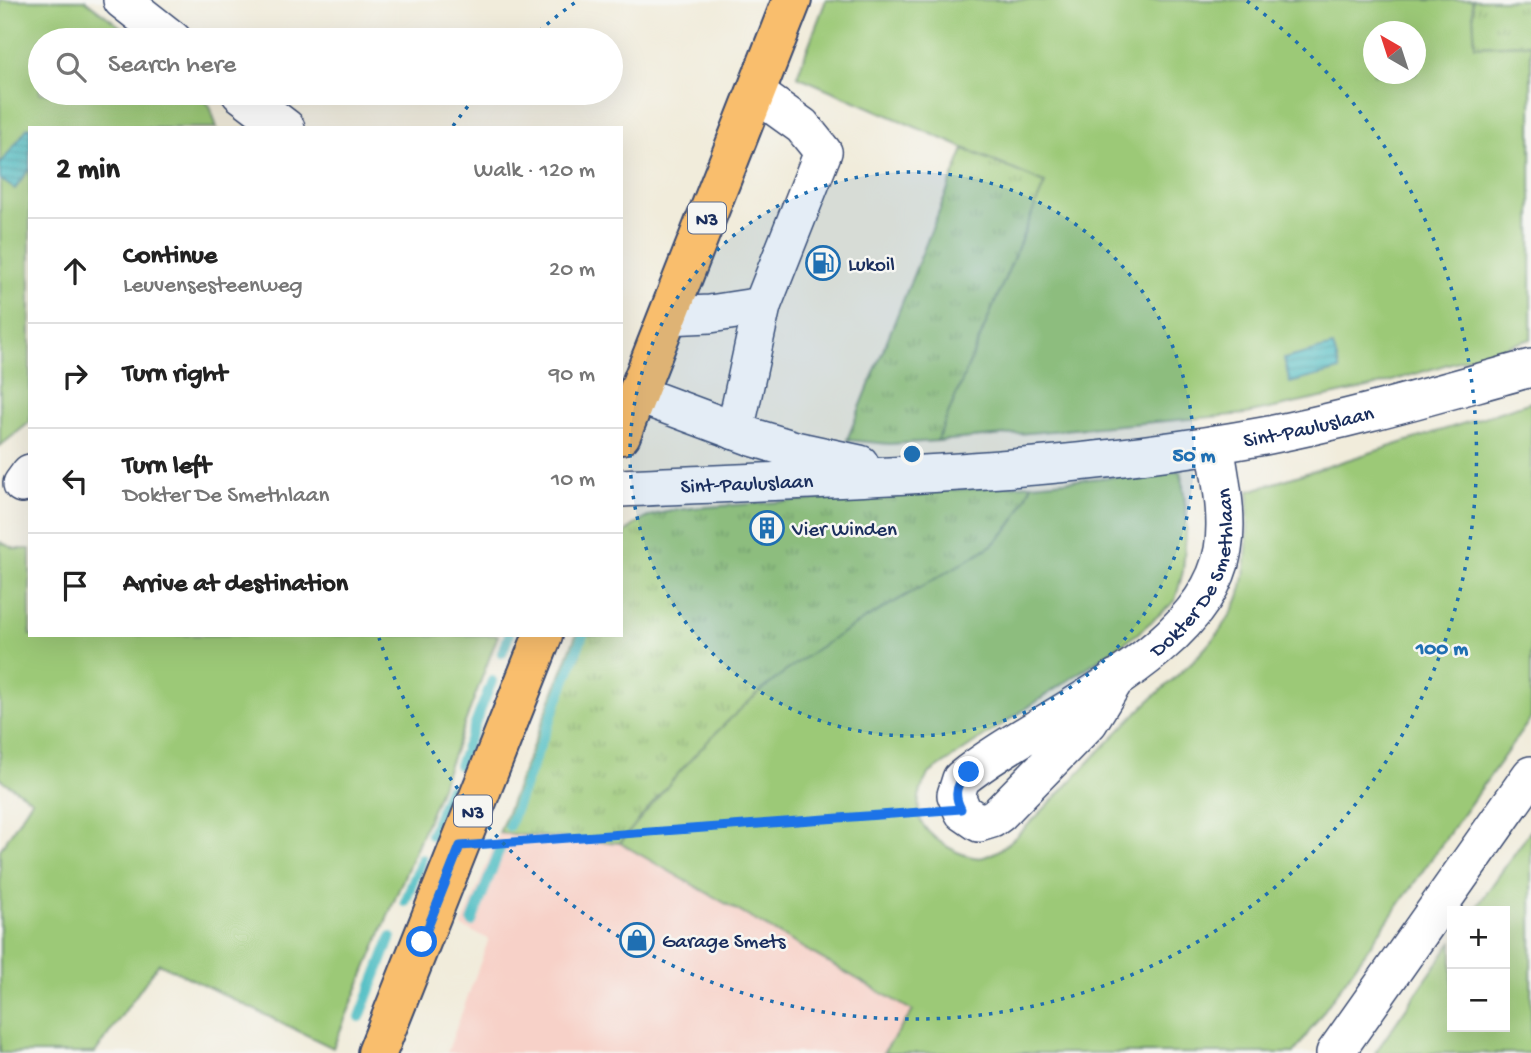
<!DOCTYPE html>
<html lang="en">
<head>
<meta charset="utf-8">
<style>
  :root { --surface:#fff; --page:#f2f2f2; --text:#222; --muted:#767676; --line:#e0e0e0 }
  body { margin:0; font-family:"Gochi Hand",sans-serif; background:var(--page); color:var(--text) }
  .controls { position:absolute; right:21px; bottom:21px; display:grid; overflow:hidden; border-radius:0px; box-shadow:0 7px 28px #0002 }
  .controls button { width:63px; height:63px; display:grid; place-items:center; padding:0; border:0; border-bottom:2px solid var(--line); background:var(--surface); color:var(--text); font:35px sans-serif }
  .compass { position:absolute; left:1363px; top:21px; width:63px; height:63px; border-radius:50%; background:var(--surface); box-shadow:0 7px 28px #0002; rotate:321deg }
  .stop { position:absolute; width:21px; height:21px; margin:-16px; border:5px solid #1a73e8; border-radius:50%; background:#fff }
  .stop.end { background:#1a73e8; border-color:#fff; box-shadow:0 2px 7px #0008 }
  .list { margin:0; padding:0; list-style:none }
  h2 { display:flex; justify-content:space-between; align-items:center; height:91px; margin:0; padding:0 28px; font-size:30px }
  h2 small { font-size:23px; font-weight:400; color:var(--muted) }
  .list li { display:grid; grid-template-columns:46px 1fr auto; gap:21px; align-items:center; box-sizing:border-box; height:105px; padding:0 28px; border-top:2px solid var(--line) }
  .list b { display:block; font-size:26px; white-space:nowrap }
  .list p { margin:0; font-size:23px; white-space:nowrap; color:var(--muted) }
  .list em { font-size:23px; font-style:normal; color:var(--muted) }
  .icon { flex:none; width:38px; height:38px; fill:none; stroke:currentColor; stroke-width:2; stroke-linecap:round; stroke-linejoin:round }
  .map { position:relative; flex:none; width:1531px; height:1053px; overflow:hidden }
  .search { position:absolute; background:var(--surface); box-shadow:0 7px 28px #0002; left:28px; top:28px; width:595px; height:77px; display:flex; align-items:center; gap:18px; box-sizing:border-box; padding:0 24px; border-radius:38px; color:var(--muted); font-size:26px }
  .panel { position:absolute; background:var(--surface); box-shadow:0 7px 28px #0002; left:28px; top:126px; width:595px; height:511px; border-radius:0px }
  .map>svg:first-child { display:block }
  .built { fill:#f7d1c8 }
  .grass { fill:url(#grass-tufts); stroke:#5c7c6a; stroke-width:2 }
  .garden { fill:#9cc977; stroke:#5c7c6a; stroke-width:2; fill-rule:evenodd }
  .water { fill:url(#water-rules); stroke:#347690; stroke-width:2 }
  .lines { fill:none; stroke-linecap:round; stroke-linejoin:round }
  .stream { stroke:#4ebdc3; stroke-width:10 }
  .minor-casing { stroke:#3b4b71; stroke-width:40 }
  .major-casing { stroke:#3b4b71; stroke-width:42 }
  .path { stroke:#3b4b71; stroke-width:4.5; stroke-dasharray:5 5; stroke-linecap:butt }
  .minor { stroke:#fff; stroke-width:37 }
  .major { stroke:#f9be6d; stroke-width:38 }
  .route { stroke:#1a73e8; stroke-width:9 }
  .ring { fill:none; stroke:#1f6fb2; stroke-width:3.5; stroke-dasharray:3.5 7 }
  .labels { text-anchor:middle; stroke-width:5; stroke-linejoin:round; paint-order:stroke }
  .shield { fill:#f6f6f2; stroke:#5d6b8a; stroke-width:2 }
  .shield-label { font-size:19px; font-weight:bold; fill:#1b2f5e }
  .poi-label { font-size:21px; fill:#1b2f5e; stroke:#f6f6f2; text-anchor:start }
  .street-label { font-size:21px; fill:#1b2f5e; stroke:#f6f6f2 }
  .centre { fill:#1f6fb2; stroke:#f6f6f2; stroke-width:3.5 }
  .ring-label { font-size:21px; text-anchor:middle; font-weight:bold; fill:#1f6fb2; stroke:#f6f6f2; stroke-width:5; stroke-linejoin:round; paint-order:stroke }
</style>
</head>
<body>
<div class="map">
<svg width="1531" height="1053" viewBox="0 0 1531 1053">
  <defs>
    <pattern id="grass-tufts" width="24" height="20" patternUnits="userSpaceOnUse" patternTransform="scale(1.75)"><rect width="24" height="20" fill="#9cc977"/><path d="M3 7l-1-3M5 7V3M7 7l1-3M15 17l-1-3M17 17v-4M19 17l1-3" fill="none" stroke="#7ea465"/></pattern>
    <pattern id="water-rules" width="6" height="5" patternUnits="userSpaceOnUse" patternTransform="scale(1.75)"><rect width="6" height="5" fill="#4ebdc3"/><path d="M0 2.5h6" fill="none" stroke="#409aa2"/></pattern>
  </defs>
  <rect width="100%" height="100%" fill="#f6f6f2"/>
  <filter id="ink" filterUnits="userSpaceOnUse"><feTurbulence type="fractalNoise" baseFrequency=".0143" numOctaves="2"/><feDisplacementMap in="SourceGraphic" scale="14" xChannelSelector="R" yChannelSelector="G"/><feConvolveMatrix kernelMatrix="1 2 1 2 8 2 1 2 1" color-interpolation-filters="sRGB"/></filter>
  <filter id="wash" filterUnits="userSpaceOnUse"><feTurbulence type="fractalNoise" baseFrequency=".00686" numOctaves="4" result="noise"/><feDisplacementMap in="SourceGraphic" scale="28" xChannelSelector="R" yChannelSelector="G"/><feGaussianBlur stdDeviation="1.57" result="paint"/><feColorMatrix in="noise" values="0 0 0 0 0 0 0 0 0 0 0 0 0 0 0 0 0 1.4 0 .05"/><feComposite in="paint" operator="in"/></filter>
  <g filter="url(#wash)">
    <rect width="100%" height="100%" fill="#f1ecdb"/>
    <path class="built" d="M499,833L620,843L914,1011L883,1053H447L489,939L462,927Z"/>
    <path class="grass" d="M1472,0H1531V44L1475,46Z
      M964,149L1045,183L937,441L889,444L847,440Z
      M1032,484C1021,510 1014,526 992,545L767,686L727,722L686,766L620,843L499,833L576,635H621V538C640,513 664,512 693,508Z"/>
    <path class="garden" d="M0,0H85L138,40H40V93H197L210,106L217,128H30V422L0,446Z
      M826,0H1472L1475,46L1531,44V339L1372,387L1246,414L937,441L1045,183L797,76ZM1374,32H1416V74H1374Z
      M1531,402V718L1294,1053H883L913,1011L620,843C665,788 711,732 766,687C834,630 918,592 992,545C1014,526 1021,510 1032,484L1181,471L1187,520L1183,571L1175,601L1137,634L930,773C920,786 916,801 920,818C924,836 965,862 984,857C1004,851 1019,833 1034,819C1072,782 1107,741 1146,704C1166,685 1189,667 1207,646C1219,633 1230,618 1237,602C1249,576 1247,521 1249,491Z
      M0,542L15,549H30V635H498L434,805L333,1048L159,963L95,1053H0V850L32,800L0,779Z
      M1531,830V1053H1375L1452,942V1027H1505V911H1474Z"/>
    <path class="water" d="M28,127L30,128V168L15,189L0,179V165Z
      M1333,346L1340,370L1290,383L1284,359Z"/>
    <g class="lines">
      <path class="stream" d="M502,653L509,635
        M459,765L492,681
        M509,826L583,635
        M431,835L449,789
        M405,902L422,859
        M472,922L500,849
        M360,1017L391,937"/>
    </g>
  </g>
  <g filter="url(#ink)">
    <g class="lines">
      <g class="minor-casing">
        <g id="minor">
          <path d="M122,0L173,40"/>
          <path d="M240,93L286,128"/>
          <path d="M668,316L710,314L762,306L823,152L802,126L756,93"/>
          <path d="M637,394L752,437L795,450L860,464"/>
          <path d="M735,431L762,306"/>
          <path d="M22,484L30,473"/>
          <path id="s1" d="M621,488C836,478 1053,475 1264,436C1354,419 1443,392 1531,368"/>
          <path id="s2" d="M1116,678L1089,722L999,814L992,819L979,823L963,812L956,795L961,779C1037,717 1205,655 1223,550C1229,515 1220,478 1215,444"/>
          <path d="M1335,1053L1531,775"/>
        </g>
      </g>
      <g class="major-casing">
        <path id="major" d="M621,435L792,0
          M377,1053L543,635"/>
      </g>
      <path class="path" d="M503,842L923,812"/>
      <use href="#minor" class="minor"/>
      <use href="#major" class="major"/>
    </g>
  </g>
  <g class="lines" filter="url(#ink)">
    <path class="route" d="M422,942L460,846L961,809C953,794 956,783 969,772"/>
  </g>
  <circle cx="912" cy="454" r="282" fill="#1f6fb2" fill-opacity=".12"/>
  <g class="ring">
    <circle cx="912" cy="454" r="282"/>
    <path d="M453 126A564 564 0 0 1 477 95M531 38A564 564 0 0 1 577 1M1247 1A564 564 0 1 1 379 638"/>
  </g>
  <defs>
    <g id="fuel-ring" transform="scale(1.75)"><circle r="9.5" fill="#f6f6f2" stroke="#1f6fb2" stroke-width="1.5"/><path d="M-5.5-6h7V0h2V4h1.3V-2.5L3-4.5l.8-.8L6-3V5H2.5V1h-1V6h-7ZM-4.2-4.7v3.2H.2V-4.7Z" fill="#1f6fb2"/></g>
    <g id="building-ring" transform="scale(1.75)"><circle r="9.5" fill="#f6f6f2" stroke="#1f6fb2" stroke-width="1.5"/><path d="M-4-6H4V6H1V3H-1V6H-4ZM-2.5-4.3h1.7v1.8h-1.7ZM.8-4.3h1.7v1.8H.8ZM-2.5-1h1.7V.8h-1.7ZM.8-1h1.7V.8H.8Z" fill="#1f6fb2"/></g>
    <g id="shop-ring" transform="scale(1.75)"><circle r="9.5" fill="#f6f6f2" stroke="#1f6fb2" stroke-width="1.5"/><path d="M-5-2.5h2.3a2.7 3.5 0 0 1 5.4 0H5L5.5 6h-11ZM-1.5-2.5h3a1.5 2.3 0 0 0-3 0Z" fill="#1f6fb2"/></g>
  </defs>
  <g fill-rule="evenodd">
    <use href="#fuel-ring" x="823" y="263"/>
    <use href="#building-ring" x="767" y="528"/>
    <use href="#shop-ring" x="637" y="940"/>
  </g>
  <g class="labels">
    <g class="shield">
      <rect x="688" y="202.5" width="38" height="31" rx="5"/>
      <rect x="454" y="795.5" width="38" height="31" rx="5"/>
    </g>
    <g class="shield-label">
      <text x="707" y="225">N3</text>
      <text x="473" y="818">N3</text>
    </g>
    <g class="poi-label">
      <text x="848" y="270">Lukoil</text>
      <text x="792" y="535">Vier Winden</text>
      <text x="662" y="947">Garage Smets</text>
    </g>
    <g class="street-label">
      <text dy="7" stroke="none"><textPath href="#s1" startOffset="691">Sint-Pauluslaan</textPath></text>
      <text dy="7" stroke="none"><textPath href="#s1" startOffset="126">Sint-Pauluslaan</textPath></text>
      <text dy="7" stroke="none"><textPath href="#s2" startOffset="581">Dokter De Smethlaan</textPath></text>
    </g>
  </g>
  <circle cx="912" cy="454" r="10" class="centre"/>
  <g class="ring-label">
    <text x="1194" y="461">50 m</text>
    <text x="1442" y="654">100 m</text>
  </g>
</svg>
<div class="controls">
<button>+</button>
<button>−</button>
</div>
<svg class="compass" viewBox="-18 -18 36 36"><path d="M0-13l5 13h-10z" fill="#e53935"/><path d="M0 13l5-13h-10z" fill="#767676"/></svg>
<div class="stop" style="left:422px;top:942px"></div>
<div class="stop end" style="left:969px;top:772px"></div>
<div class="search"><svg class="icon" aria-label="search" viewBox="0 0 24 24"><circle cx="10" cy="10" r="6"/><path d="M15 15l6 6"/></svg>Search here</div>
<section class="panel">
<h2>2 min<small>Walk · 120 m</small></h2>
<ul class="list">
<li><svg class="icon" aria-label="ahead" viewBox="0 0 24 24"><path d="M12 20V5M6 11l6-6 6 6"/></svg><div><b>Continue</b><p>Leuvensesteenweg</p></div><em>20 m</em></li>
<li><svg class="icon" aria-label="right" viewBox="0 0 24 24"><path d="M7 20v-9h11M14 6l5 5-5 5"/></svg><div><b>Turn right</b></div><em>90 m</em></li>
<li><svg class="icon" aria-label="left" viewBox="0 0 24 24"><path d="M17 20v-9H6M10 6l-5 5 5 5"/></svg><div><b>Turn left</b><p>Dokter De Smethlaan</p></div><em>10 m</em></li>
<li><svg class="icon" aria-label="arrive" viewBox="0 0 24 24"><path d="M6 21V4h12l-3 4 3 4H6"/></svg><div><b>Arrive at destination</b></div></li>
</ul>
</section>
</div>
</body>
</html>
